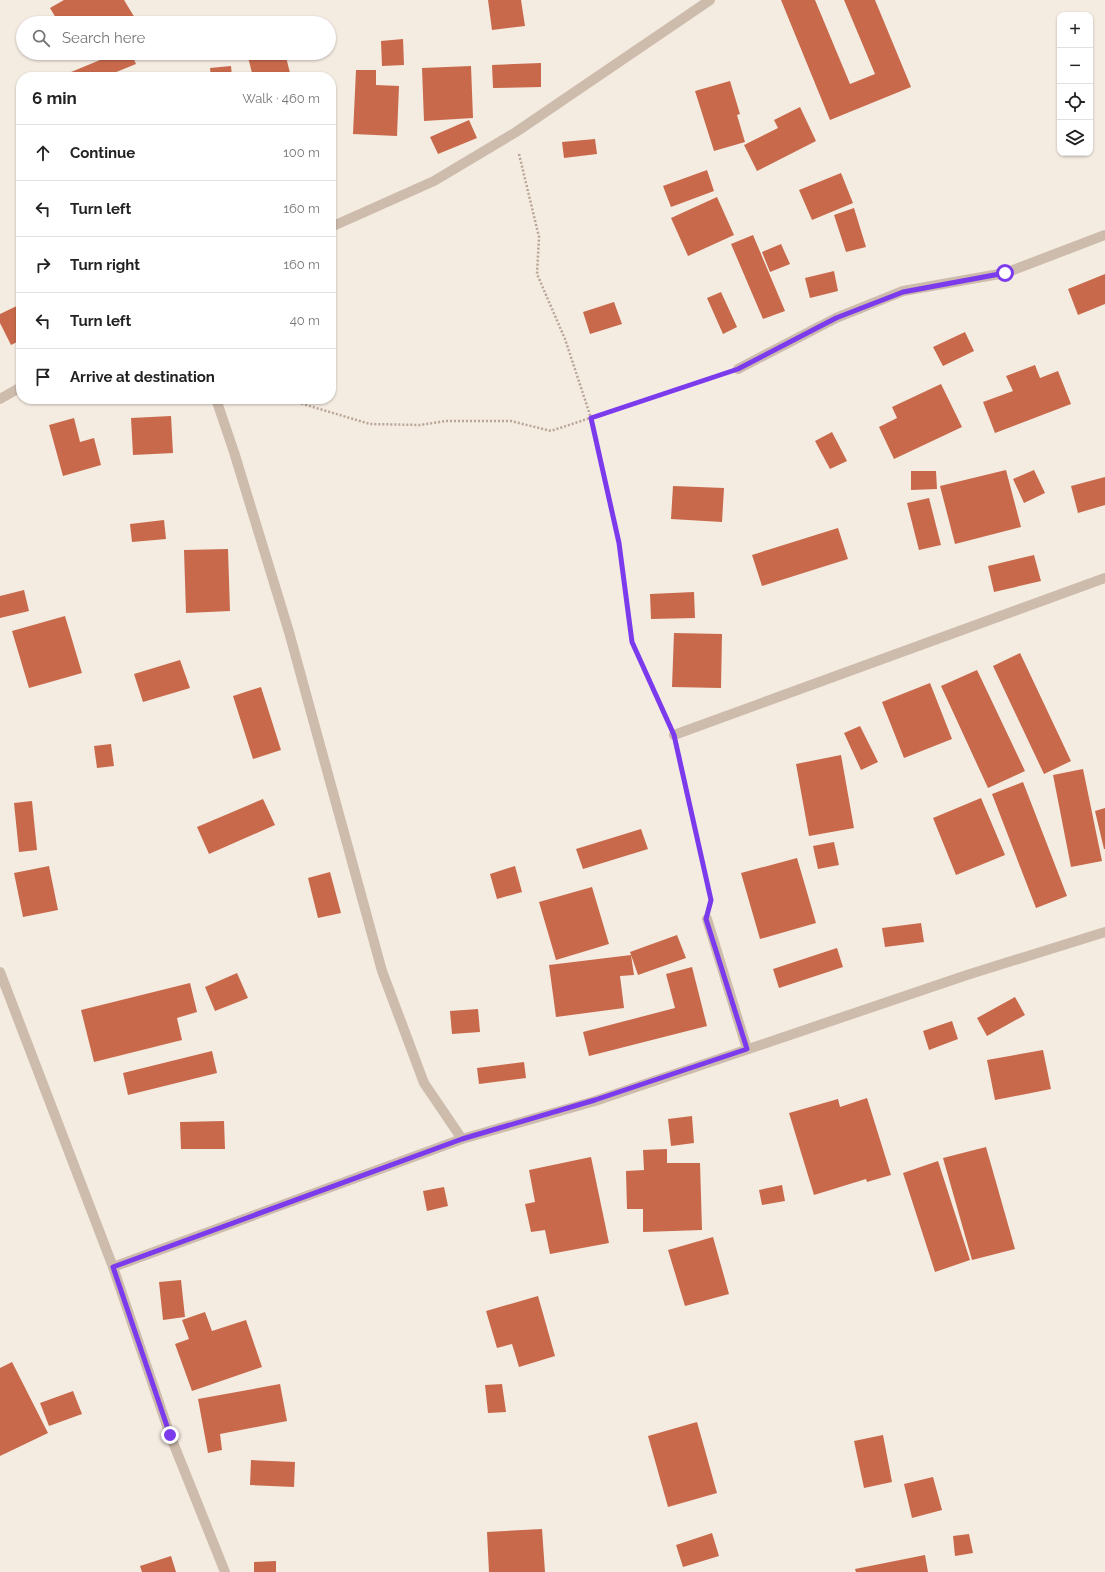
<!DOCTYPE html>
<html lang="en">
<head>
<meta charset="utf-8">
<style>
  :root { --surface:#fff; --page:#f6f6f6; --text:#222; --muted:#767676; --line:#e0e0e0 }
  body { margin:0; font-family:Raleway,sans-serif; background:var(--page); color:var(--text) }
  .controls { position:absolute; right:12px; top:12px; display:grid; overflow:hidden; border-radius:8px; box-shadow:0 1px 3px #0004 }
  .controls button { width:36px; height:36px; display:grid; place-items:center; padding:0; border:0; border-bottom:1px solid var(--line); background:var(--surface); color:var(--text); font:20px sans-serif }
  .stop { position:absolute; width:12px; height:12px; margin:-9px; border:3px solid #7c3aed; border-radius:50%; background:#fff }
  .stop.end { background:#7c3aed; border-color:#fff; box-shadow:0 1px 4px #0008 }
  .list { margin:0; padding:0; list-style:none }
  h2 { display:flex; justify-content:space-between; align-items:center; height:52px; margin:0; padding:0 16px; font-size:17px }
  h2 small { font-size:13px; font-weight:400; color:var(--muted) }
  .list li { display:grid; grid-template-columns:26px 1fr auto; gap:12px; align-items:center; box-sizing:border-box; height:56px; padding:0 16px; border-top:1px solid var(--line) }
  .list b { display:block; font-size:15px; white-space:nowrap }
  .list em { font-size:13px; font-style:normal; color:var(--muted) }
  .icon { flex:none; width:22px; height:22px; fill:none; stroke:currentColor; stroke-width:2; stroke-linecap:round; stroke-linejoin:round }
  .map { position:relative; flex:none; width:1105px; height:1572px; overflow:hidden }
  .search { position:absolute; background:var(--surface); box-shadow:0 1px 3px #0004; left:16px; top:16px; width:320px; height:44px; display:flex; align-items:center; gap:10px; box-sizing:border-box; padding:0 14px; border-radius:22px; color:var(--muted); font-size:15px }
  .panel { position:absolute; background:var(--surface); box-shadow:0 1px 3px #0004; left:16px; top:72px; width:320px; height:332px; border-radius:16px }
  .map>svg:first-child { display:block }
  .building { fill:#c8694b }
  .lines { fill:none; stroke-linecap:round; stroke-linejoin:round }
  .path { stroke:#b9a596; stroke-width:2.5; stroke-dasharray:2 2; stroke-linecap:butt }
  .street { stroke:#cdbbac; stroke-width:10 }
  .route { stroke:#7c3aed; stroke-width:5 }
</style>
</head>
<body>
<div class="map">
<svg width="1105" height="1572" viewBox="0 0 1105 1572">
  <rect width="100%" height="100%" fill="#f4ebe1"/>
  <path class="building" d="M64,0H124L138,23H59L50,8Z
    M488,0H521L525,26L492,30Z
    M781,0H815L850,84L875,74L844,0H875L911,87L830,120Z
    M403,39L404,65L382,66L381,41Z
    M117,53H131L136,64L104,77H59Z
    M247,53H285L291,77H253Z
    M541,63V87L493,88L492,65Z
    M231,66L232,77H211L210,68Z
    M471,66L473,118L424,121L422,68Z
    M356,70H376V85L399,86L397,136L353,134Z
    M730,81L740,114L737,115L745,142L714,151L695,91Z
    M800,107L816,141L757,171L744,145L778,128L774,120Z
    M469,120L477,138L438,154L430,137Z
    M595,139L597,154L564,158L562,142Z
    M707,170L714,191L671,207L663,186Z
    M841,173L853,203L812,220L799,190Z
    M717,197L734,235L688,256L671,218Z
    M854,208L866,247L846,252L834,215Z
    M753,235L785,311L763,319L731,244Z
    M781,244L790,264L770,272L762,252Z
    M834,271L838,291L810,298L805,278Z
    M1105,274V304L1078,315L1068,289Z
    M721,292L737,327L723,334L707,298Z
    M614,302L622,324L590,334L583,312Z
    M21,304V340L11,345L0,323V314Z
    M965,332L974,351L943,366L933,347Z
    M1035,365L1040,378L1058,371L1071,404L995,433L983,402L1013,391L1006,376Z
    M941,384L962,427L894,459L879,427L897,418L892,407Z
    M171,416L173,453L133,455L131,418Z
    M74,418L80,442L94,438L101,465L63,476L49,425Z
    M832,432L847,461L830,469L815,441Z
    M1006,470L1021,527L955,544L940,486Z
    M1034,470L1045,493L1024,503L1013,479Z
    M911,471H936L937,489L911,490Z
    M1105,477V505L1078,513L1071,486Z
    M673,486L724,488L722,522L671,519Z
    M929,498L941,545L919,550L907,503Z
    M164,520L166,539L132,542L130,524Z
    M838,528L848,559L762,586L752,555Z
    M228,549L230,611L186,613L184,550Z
    M1034,555L1041,581L994,592L988,566Z
    M24,590L29,611L0,618V596Z
    M694,592L695,618L651,619L650,594Z
    M65,616L82,673L29,688L12,631Z
    M674,633L722,634L721,688L672,687Z
    M1020,653L1071,761L1044,774L993,666Z
    M180,660L190,688L143,702L134,674Z
    M977,670L1025,771L988,788L941,686Z
    M930,683L952,739L904,758L882,702Z
    M261,687L281,750L253,759L233,696Z
    M860,726L878,762L861,770L844,733Z
    M111,744L114,766L97,768L94,746Z
    M841,755L854,828L809,836L796,764Z
    M1083,769L1102,861L1071,867L1053,775Z
    M1023,782L1067,896L1036,908L992,794Z
    M981,798L1005,855L956,875L933,818Z
    M263,799L275,825L209,854L197,827Z
    M32,801L37,850L19,852L14,803Z
    M1105,808V849H1104L1095,811Z
    M641,829L648,849L583,869L576,849Z
    M834,842L839,865L818,869L813,846Z
    M797,858L816,923L760,939L741,873Z
    M49,866L58,910L23,917L14,873Z
    M515,866L522,892L497,899L490,874Z
    M330,872L341,913L318,918L308,878Z
    M592,887L609,944L556,960L539,902Z
    M921,923L924,942L885,947L882,928Z
    M677,935L686,958L638,975L630,952Z
    M837,948L843,967L779,988L773,969Z
    M631,955L634,975L620,976L624,1008L556,1017L549,965Z
    M692,967L707,1026L589,1056L583,1032L675,1008L666,974Z
    M237,973L248,998L215,1011L205,987Z
    M190,983L197,1012L177,1018L182,1040L94,1062L81,1010Z
    M1015,997L1025,1015L987,1036L977,1018Z
    M478,1009L480,1032L452,1034L450,1011Z
    M952,1021L958,1039L929,1050L923,1031Z
    M1043,1050L1051,1089L995,1100L987,1060Z
    M212,1051L217,1073L128,1095L123,1073Z
    M524,1062L526,1078L479,1084L477,1068Z
    M867,1098L891,1175L867,1182L866,1179L814,1195L789,1113L838,1099L840,1107Z
    M692,1116L694,1143L671,1146L668,1119Z
    M224,1121L225,1149H181L180,1122Z
    M986,1147L1015,1249L972,1260L943,1158Z
    M667,1149V1163H700L702,1230L643,1232V1209H627L626,1171L644,1170L643,1150Z
    M591,1157L609,1243L550,1254L545,1230L531,1232L525,1204L535,1202L529,1170Z
    M938,1161L970,1260L935,1272L903,1173Z
    M782,1185L785,1201L762,1205L759,1190Z
    M444,1187L448,1206L427,1211L423,1191Z
    M713,1237L729,1294L685,1306L668,1250Z
    M181,1280L185,1317L163,1320L159,1282Z
    M538,1296L555,1356L519,1367L512,1344L497,1348L486,1311Z
    M205,1312L212,1331L246,1320L262,1367L192,1391L175,1344L189,1339L182,1320Z
    M12,1362L48,1433L0,1456V1368Z
    M280,1384L287,1421L220,1434L222,1450L208,1453L198,1399Z
    M502,1384L506,1412L488,1413L485,1385Z
    M73,1391L82,1414L49,1426L40,1403Z
    M697,1422L717,1493L668,1507L648,1436Z
    M883,1435L892,1482L864,1488L854,1441Z
    M251,1460L295,1462L294,1487L250,1485Z
    M933,1477L942,1510L912,1518L904,1484Z
    M542,1529L545,1572H489L487,1532Z
    M712,1533L719,1556L683,1567L676,1545Z
    M969,1534L973,1553L955,1556L953,1536Z
    M925,1555L928,1572H856L855,1569Z
    M171,1556L176,1572H142L140,1566Z
    M276,1561V1572H254V1562Z"/>
  <g class="lines">
    <path class="path" d="M519,154L539,237L537,274L565,339L591,418L619,543L632,642L665,717
      M286,399L370,424L420,425L446,421H511L551,431L719,375
      M678,754L711,901"/>
    <path class="street" d="M331,227L434,181L516,132L710,0
      M738,369L836,318L903,291L1005,273L1105,235
      M0,399L21,387
      M216,399L234,452L289,632L382,971L424,1083L462,1139
      M674,735L1105,578
      M707,919L747,1049
      M0,972L113,1267L170,1435L225,1572
      M113,1267L462,1139L595,1101L967,975L1105,932"/>
  </g>
  <g class="lines">
    <path class="route" d="M170,1435L113,1267L462,1139L595,1100L747,1049L706,919L711,900L674,735L632,642L619,543L591,418L738,369L836,318L903,292L1005,273"/>
  </g>
</svg>
<div class="controls">
<button>+</button>
<button>−</button>
<button><svg class="icon" aria-label="locate" viewBox="0 0 24 24"><circle cx="12" cy="12" r="6"/><path d="M12 2v4M12 18v4M2 12h4M18 12h4"/></svg></button>
<button><svg class="icon" aria-label="layers" viewBox="0 0 24 24"><path d="M12 4l9 5-9 5-9-5zM3 14l9 5 9-5"/></svg></button>
</div>
<div class="stop" style="left:1005px;top:273px"></div>
<div class="stop end" style="left:170px;top:1435px"></div>
<div class="search"><svg class="icon" aria-label="search" viewBox="0 0 24 24"><circle cx="10" cy="10" r="6"/><path d="M15 15l6 6"/></svg>Search here</div>
<section class="panel">
<h2>6 min<small>Walk · 460 m</small></h2>
<ul class="list">
<li><svg class="icon" aria-label="ahead" viewBox="0 0 24 24"><path d="M12 20V5M6 11l6-6 6 6"/></svg><div><b>Continue</b></div><em>100 m</em></li>
<li><svg class="icon" aria-label="left" viewBox="0 0 24 24"><path d="M17 20v-9H6M10 6l-5 5 5 5"/></svg><div><b>Turn left</b></div><em>160 m</em></li>
<li><svg class="icon" aria-label="right" viewBox="0 0 24 24"><path d="M7 20v-9h11M14 6l5 5-5 5"/></svg><div><b>Turn right</b></div><em>160 m</em></li>
<li><svg class="icon" aria-label="left" viewBox="0 0 24 24"><path d="M17 20v-9H6M10 6l-5 5 5 5"/></svg><div><b>Turn left</b></div><em>40 m</em></li>
<li><svg class="icon" aria-label="arrive" viewBox="0 0 24 24"><path d="M6 21V4h12l-3 4 3 4H6"/></svg><div><b>Arrive at destination</b></div></li>
</ul>
</section>
</div>
</body>
</html>
